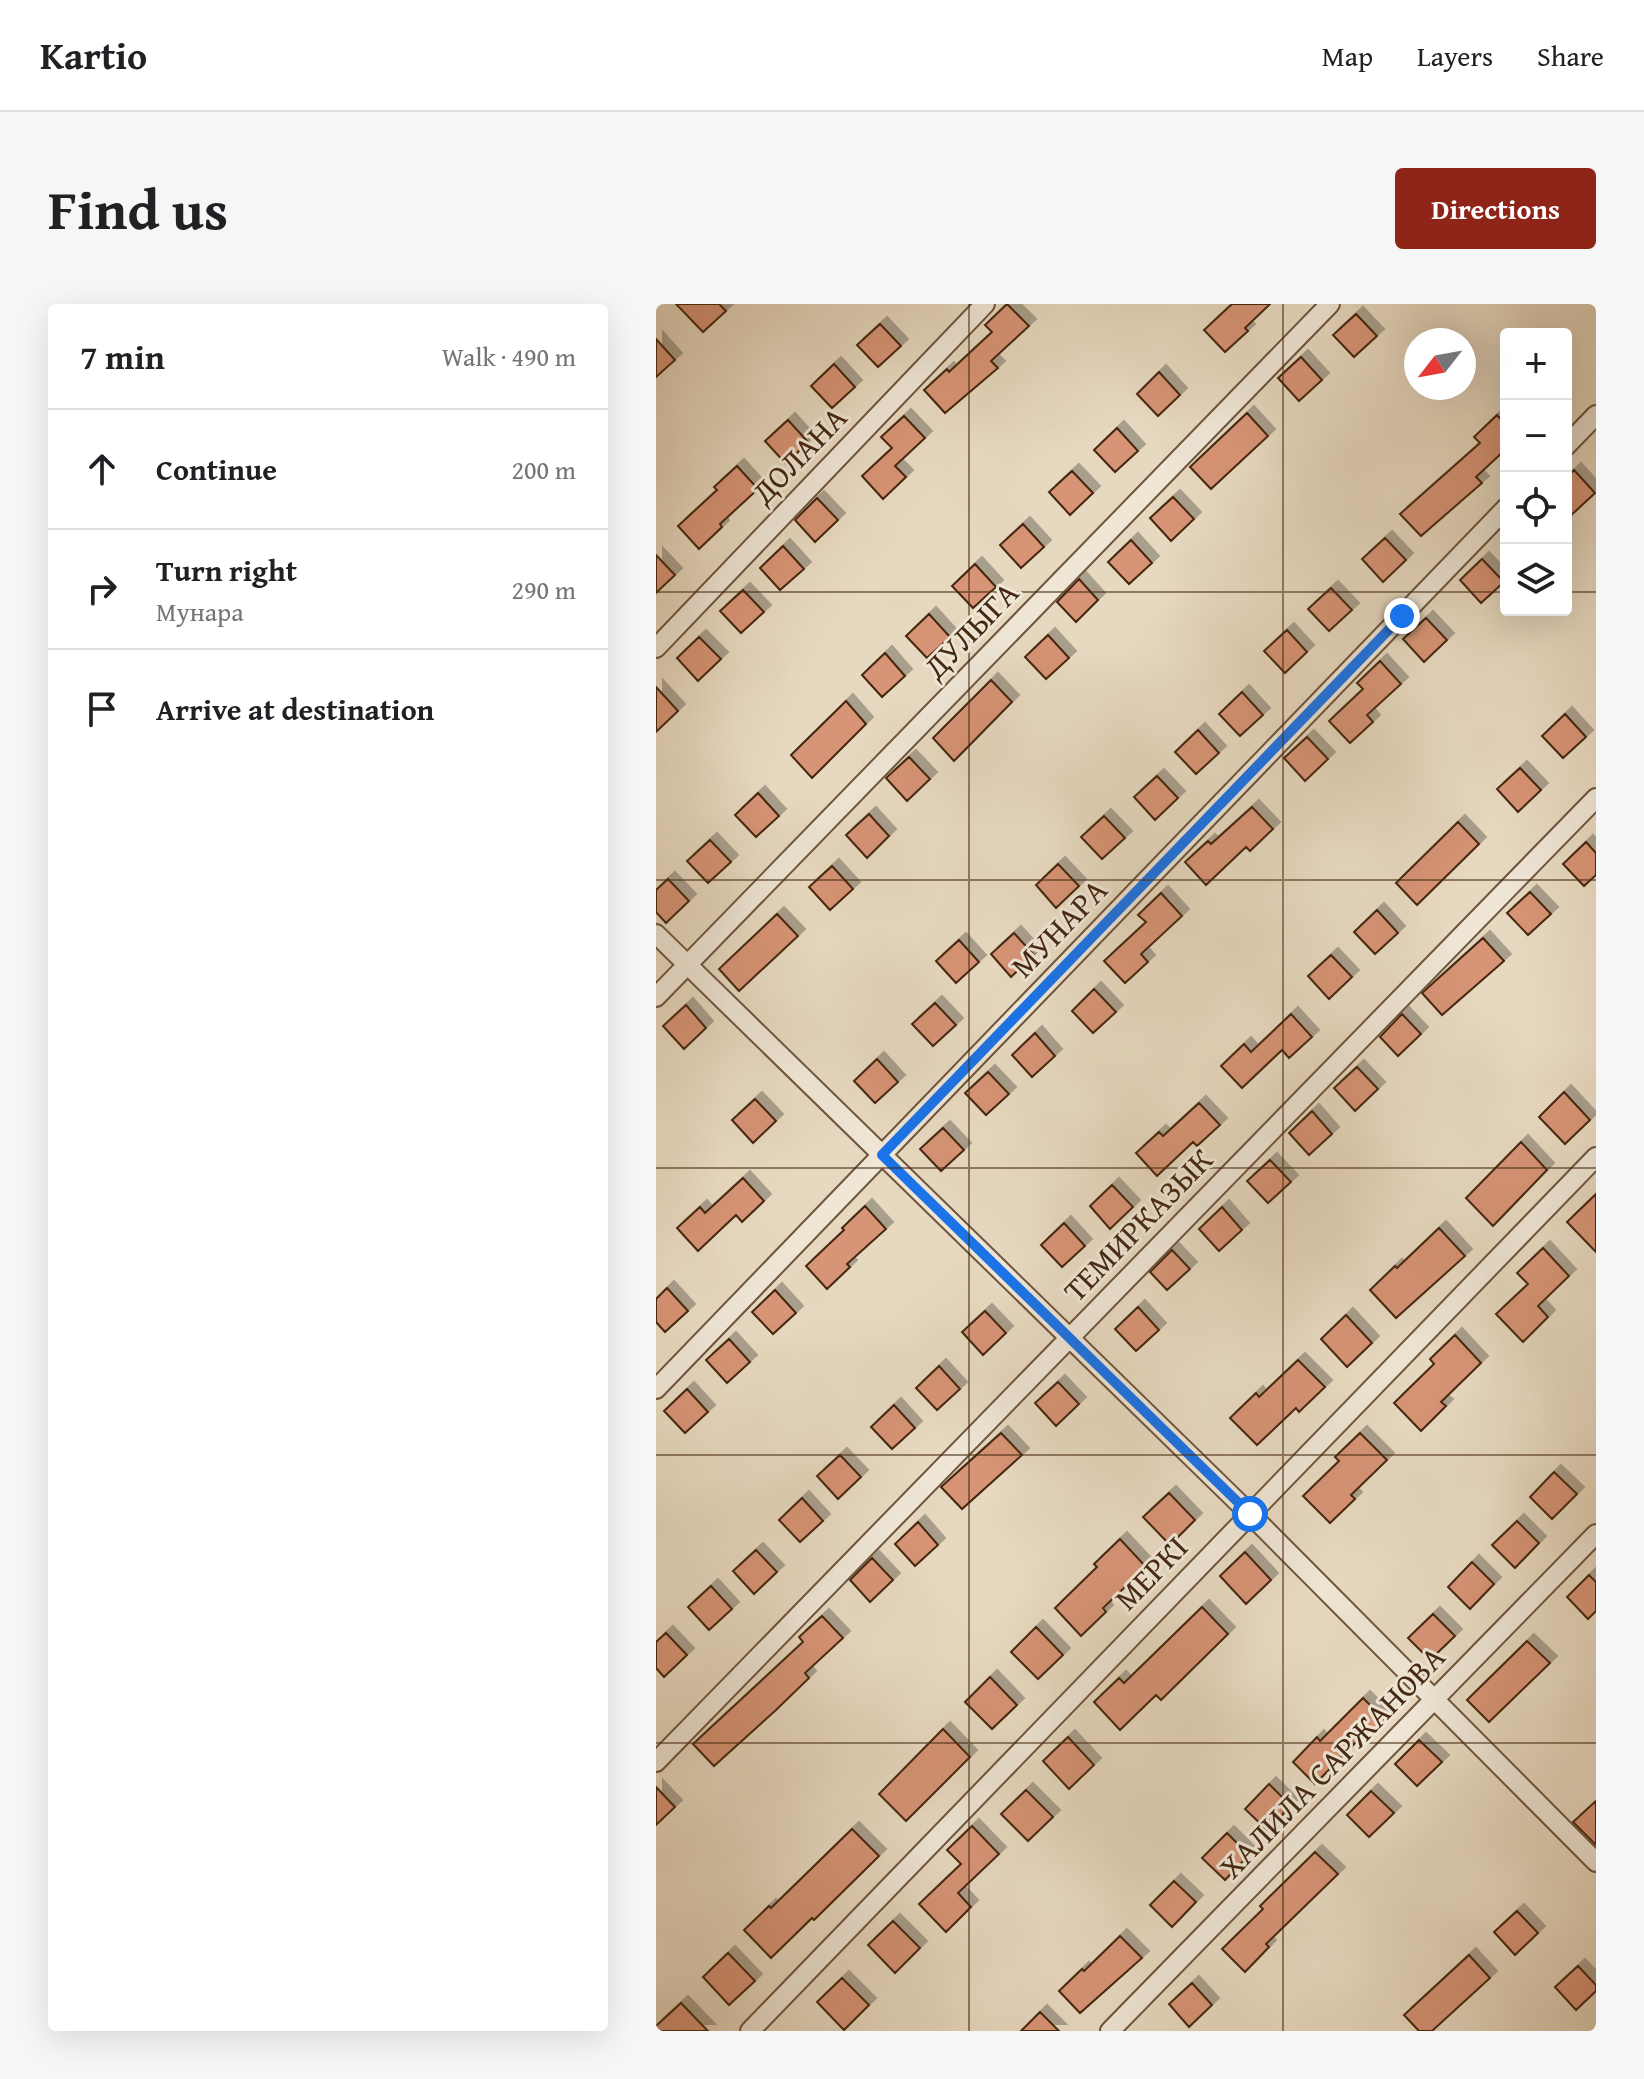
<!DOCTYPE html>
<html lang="en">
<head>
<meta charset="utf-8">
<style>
  :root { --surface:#fff; --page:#f6f6f6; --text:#202124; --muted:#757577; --line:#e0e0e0; --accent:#8f2418 }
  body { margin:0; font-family:"Gentium Book Plus",serif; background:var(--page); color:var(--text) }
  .controls { position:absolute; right:24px; top:24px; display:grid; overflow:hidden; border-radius:8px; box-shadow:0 8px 32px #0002 }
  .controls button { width:72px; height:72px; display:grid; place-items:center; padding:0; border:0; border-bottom:2px solid var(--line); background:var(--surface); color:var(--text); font:40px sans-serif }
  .compass { position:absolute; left:748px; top:24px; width:72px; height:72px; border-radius:50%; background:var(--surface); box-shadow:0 8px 32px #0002; rotate:239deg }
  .stop { position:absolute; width:24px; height:24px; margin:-18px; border:6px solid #1a73e8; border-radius:50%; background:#fff }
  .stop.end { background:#1a73e8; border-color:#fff; box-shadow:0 2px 8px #0008 }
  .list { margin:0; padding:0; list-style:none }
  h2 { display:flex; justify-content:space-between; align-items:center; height:104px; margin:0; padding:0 32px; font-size:34px }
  h2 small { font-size:26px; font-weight:400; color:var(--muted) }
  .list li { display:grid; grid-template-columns:52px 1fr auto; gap:24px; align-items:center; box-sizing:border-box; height:120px; padding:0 32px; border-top:2px solid var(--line) }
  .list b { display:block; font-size:30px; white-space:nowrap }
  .list p { margin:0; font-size:26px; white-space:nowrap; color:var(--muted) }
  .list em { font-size:26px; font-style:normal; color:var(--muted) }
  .icon { flex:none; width:44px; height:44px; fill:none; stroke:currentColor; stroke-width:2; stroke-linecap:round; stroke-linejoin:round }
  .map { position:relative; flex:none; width:940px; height:1727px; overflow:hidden; border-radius:8px }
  header { display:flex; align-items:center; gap:48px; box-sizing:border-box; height:112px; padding:0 40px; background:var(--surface); border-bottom:2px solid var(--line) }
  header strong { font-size:38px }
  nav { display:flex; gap:44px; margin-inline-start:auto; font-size:28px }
  .intro { display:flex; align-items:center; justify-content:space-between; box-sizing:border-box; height:192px; padding:0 48px }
  h1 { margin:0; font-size:56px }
  .button { padding:20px 36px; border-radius:8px; background:var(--accent); color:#fff; font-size:28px; font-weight:700 }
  main { display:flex; gap:48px; padding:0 48px }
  aside { flex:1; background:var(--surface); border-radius:8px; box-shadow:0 8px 32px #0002 }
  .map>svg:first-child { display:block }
  .building { fill:#d79476; stroke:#452811; stroke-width:2; filter:url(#shadow) }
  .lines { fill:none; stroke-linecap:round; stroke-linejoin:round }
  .street-casing { stroke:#6e543d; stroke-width:22 }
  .street { stroke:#efe6d6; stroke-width:18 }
  .route { stroke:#1a73e8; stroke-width:10 }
  .grid { fill:none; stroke:#452811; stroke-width:2; stroke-opacity:0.55 }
  .labels { text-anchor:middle; stroke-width:6; stroke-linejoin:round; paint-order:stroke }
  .street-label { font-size:32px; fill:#452811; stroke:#efe6d6 }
</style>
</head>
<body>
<header>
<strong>Kartio</strong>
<nav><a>Map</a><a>Layers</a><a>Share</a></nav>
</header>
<div class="intro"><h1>Find us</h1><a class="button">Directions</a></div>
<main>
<aside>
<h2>7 min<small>Walk · 490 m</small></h2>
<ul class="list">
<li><svg class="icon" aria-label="ahead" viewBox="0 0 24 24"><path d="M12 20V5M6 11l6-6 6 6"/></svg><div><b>Continue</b></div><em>200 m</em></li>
<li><svg class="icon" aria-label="right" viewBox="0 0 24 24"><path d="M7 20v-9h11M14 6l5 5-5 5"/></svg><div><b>Turn right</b><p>Мунара</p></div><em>290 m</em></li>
<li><svg class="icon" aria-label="arrive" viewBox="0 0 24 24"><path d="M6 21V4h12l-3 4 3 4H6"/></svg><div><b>Arrive at destination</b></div></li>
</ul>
</aside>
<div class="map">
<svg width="940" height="1727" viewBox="0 0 940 1727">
  <defs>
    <filter id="shadow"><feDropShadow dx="7" dy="-7" stdDeviation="0" flood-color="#0004"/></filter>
  </defs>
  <rect width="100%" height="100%" fill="#e7d9c0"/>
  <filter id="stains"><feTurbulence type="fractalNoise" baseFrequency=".0025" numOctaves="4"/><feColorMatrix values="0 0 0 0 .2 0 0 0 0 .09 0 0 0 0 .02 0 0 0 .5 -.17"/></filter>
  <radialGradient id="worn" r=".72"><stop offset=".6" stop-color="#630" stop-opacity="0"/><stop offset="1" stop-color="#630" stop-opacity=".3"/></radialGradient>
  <path class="building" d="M20,0H63L70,7L47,28Z
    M351,0L373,22L335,57L342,64L289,109L268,86L291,65L293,68L336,28L329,21Z
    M576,0H614L589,24L592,27L569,48L548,26Z
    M700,10L721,32L698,53L677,31Z
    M224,20L245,42L222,63L201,41Z
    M0,35L19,56L0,73Z
    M645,53L666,76L643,97L622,74Z
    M178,60L199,83L176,104L155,82Z
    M503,68L524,91L502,112L481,90Z
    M591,109L612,132L555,185L534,163Z
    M841,111L850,121V145L820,173L826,179L765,232L744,210L824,139L818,133Z
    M248,112L269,134L239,162L250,173L227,195L206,172L236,144L225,133Z
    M132,116L152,138L130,160L109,137Z
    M461,124L482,147L459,168L438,146Z
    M81,162L102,185L64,220L66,223L43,245L22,222L61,186L58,183Z
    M918,166L939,189L910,216V174Z
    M416,167L437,189L414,211L393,188Z
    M517,193L538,215L515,237L494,214Z
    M161,194L182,216L159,238L139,216Z
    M367,220L388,243L365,264L344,241Z
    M729,234L750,256L727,278L706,255Z
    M475,236L496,259L473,280L452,258Z
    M127,242L148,265L124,286L104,264Z
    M0,251L19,271L0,289Z
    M826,255L848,278L825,299L804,276Z
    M319,260L340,283L317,304L296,282Z
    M423,275L442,296L420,318L401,298Z
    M675,284L696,306L673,327L652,305Z
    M87,286L108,308L85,329L64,307Z
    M273,310L294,333L271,354L250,332Z
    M770,314L791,336L768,358L747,335Z
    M631,326L651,348L629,369L608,347Z
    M392,331L413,354L390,375L369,353Z
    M43,333L65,355L42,377L21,354Z
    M229,349L249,372L226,393L206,371Z
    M724,357L745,380L711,411L717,418L694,439L673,417L707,385L701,379Z
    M335,376L356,398L298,457L277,434Z
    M0,383L22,407L0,428Z
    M586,388L607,411L584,432L563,410Z
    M190,397L210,420L156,474L135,451Z
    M909,410L930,433L907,454L886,432Z
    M542,426L563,449L540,470L519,448Z
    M651,433L672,455L649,477L628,454Z
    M253,453L274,475L251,497L230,474Z
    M864,464L885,486L862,508L841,485Z
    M501,472L522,494L499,516L478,493Z
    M102,489L123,512L100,533L79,511Z
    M596,503L617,525L594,547L590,543L550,581L529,558L552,537L555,540Z
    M213,510L233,532L211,554L190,531Z
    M448,512L469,534L446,555L425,533Z
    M802,518L823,540L761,601L740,579Z
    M54,536L75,558L52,579L31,557Z
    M930,538L940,549V571L928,582L907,560Z
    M402,560L423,582L400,604L380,581Z
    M176,562L197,585L174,606L153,583Z
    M12,575L33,597L10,619L0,608V586Z
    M874,588L895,610L872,631L851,609Z
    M505,589L526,612L485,650L492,658L469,679L448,657L490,618L482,611Z
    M721,606L742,629L719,650L698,628Z
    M121,610L142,632L83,687L63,665Z
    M358,629L378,651L355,673L335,650Z
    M827,634L848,657L786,711L766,689Z
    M303,636L323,658L300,679L280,657Z
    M675,651L696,673L673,695L652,672Z
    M438,685L460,708L437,729L416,707Z
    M279,699L300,721L277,742L256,720Z
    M30,701L50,724L28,745L7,722Z
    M635,710L656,733L633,754L626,746L586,784L565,762L588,740L595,748Z
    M746,710L765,730L742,752L724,733Z
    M379,729L399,752L376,773L356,751Z
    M221,755L242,778L219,799L198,777Z
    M701,763L722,785L699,807L678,784Z
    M332,768L353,790L330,811L309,789Z
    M908,788L934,816L909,840L883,813Z
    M99,795L120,817L97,839L76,816Z
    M543,799L564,821L541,842L537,838L501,872L480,849L503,828L507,832Z
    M656,807L676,830L653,851L633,829Z
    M287,824L308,846L285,867L264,845Z
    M865,838L891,866L837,922L810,894Z
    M614,856L635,878L612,899L591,877Z
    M87,874L108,897L86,918L80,911L42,947L21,924L44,903L49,909Z
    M456,881L477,903L454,925L434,902Z
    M940,890V948L911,918Z
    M209,902L230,925L191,960L194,963L171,985L150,962L188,926L186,924Z
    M566,903L586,926L563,947L543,925Z
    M408,919L429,942L406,963L385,941Z
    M783,924L809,952L740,1014L714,986L739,962L741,964Z
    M887,944L913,972L882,1002L892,1013L867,1038L840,1010L872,980L861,969Z
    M516,946L534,965L511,986L494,968Z
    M11,984L32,1007L9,1028L0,1018V995Z
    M119,986L140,1009L117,1030L96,1008Z
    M482,1003L503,1026L480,1047L459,1025Z
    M329,1007L350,1029L327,1051L306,1028Z
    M690,1011L716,1039L691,1063L665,1035Z
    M799,1031L825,1059L785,1098L790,1102L765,1127L738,1099L778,1060L774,1055Z
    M73,1035L94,1058L71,1079L50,1056Z
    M642,1056L669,1083L643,1108L640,1104L601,1141L574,1114L600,1089L603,1093Z
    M283,1062L304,1085L281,1106L260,1084Z
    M402,1078L423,1100L400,1122L379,1099Z
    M31,1085L52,1108L29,1129L8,1107Z
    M238,1101L259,1124L236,1145L215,1123Z
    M345,1129L366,1151L306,1205L285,1183Z
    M704,1129L731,1156L695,1191L699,1195L674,1219L647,1192L683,1157L679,1153Z
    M184,1151L205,1173L182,1195L161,1172Z
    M898,1168L921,1190L896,1215L874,1193Z
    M513,1189L539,1216L514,1241L487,1213Z
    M146,1194L167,1217L144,1238L123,1216Z
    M861,1217L883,1239L859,1264L836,1241Z
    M262,1218L282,1241L259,1262L239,1240Z
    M464,1235L490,1263L447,1304L450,1308L425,1332L399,1304L441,1263L438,1260Z
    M100,1246L121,1268L98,1290L77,1267Z
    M589,1248L615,1276L590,1300L564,1272Z
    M216,1254L237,1276L214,1298L194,1276Z
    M816,1258L838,1280L814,1305L792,1283Z
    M933,1271L940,1278V1307L932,1315L911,1293Z
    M55,1282L76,1305L53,1326L32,1303Z
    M546,1303L572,1330L505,1396L500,1391L464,1426L438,1398L463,1374L468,1379Z
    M777,1310L799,1332L774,1356L752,1334Z
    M166,1312L187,1334L149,1369L153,1374L120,1406L58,1462L37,1440L147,1338L143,1333Z
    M380,1323L407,1351L382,1375L355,1348Z
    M10,1329L31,1351L8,1373L0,1364V1338Z
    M871,1337L894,1359L833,1418L811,1396Z
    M334,1373L361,1401L336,1425L309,1398Z
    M707,1394L729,1416L705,1440L701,1437L659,1480L637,1458L661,1433L664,1437Z
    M287,1425L314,1453L250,1517L223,1490Z
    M412,1433L438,1461L413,1485L387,1457Z
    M763,1436L786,1458L761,1482L739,1460Z
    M613,1480L635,1502L611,1526L589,1505Z
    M0,1483L19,1503L0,1521Z
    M370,1486L397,1513L372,1537L345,1510Z
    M715,1487L738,1509L713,1533L691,1511Z
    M940,1497V1541L917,1518Z
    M316,1522L343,1550L302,1589L315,1603L290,1628L263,1600L305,1560L291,1546Z
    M196,1525L223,1552L158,1616L156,1614L115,1654L88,1626L113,1602L115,1604Z
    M571,1529L593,1551L569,1576L546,1554Z
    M659,1548L682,1570L610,1640L613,1643L589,1668L566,1645L607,1605L604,1602Z
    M518,1577L540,1598L516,1623L494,1601Z
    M861,1607L882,1629L859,1651L838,1628Z
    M237,1617L264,1644L239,1669L212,1641Z
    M464,1632L486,1654L424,1709L403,1687L426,1665L428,1667Z
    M72,1649L99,1677L73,1701L47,1673Z
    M813,1651L834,1674L776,1727H763L748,1711Z
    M922,1662L940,1681V1687L920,1706L899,1683Z
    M186,1674L213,1701L188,1726L161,1698Z
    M536,1679L556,1701L533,1723L513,1700Z
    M25,1699L52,1727H0V1722Z
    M384,1708L403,1727H365Z"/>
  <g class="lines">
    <g class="street-casing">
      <path id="street" d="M910,142L940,111
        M0,344L329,0
        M0,630L594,1210L940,1558
        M0,693L674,0
        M0,1085L850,204
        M0,1458L940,494
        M94,1727L940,853
        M454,1727L940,1230"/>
    </g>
    <use href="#street" class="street"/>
  </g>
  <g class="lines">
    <path class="route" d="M594,1210L226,851L746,312"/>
  </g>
  <path class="grid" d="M313,0V1727M627,0V1727M0,288H850M910,288H940M0,576H940M0,864H940M0,1151H940M0,1439H940"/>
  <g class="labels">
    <g class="street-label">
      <text transform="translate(143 151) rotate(-46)" y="11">ДОЛАНА</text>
      <text transform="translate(315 326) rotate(-46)" y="11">ДУЛЫГА</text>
      <text transform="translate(403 624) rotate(-46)" y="11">МУНАРА</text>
      <text transform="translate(482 921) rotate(-46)" y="11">ТЕМИРКАЗЫК</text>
      <text transform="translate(495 1269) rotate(-46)" y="11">МЕРКІ</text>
      <text transform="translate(676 1458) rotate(-46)" y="11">ХАЛИЛА САРЖАНОВА</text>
    </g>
  </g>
  <rect width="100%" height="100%" filter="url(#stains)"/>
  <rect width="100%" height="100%" fill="url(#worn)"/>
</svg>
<div class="controls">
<button>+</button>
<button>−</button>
<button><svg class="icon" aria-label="locate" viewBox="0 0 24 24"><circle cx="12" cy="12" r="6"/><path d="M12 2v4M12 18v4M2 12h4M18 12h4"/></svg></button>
<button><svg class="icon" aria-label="layers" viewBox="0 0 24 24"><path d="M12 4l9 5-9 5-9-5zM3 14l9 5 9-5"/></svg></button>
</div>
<svg class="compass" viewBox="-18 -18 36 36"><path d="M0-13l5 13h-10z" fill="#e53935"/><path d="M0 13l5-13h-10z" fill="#757577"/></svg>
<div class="stop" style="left:594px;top:1210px"></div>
<div class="stop end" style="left:746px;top:312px"></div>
</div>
</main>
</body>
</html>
